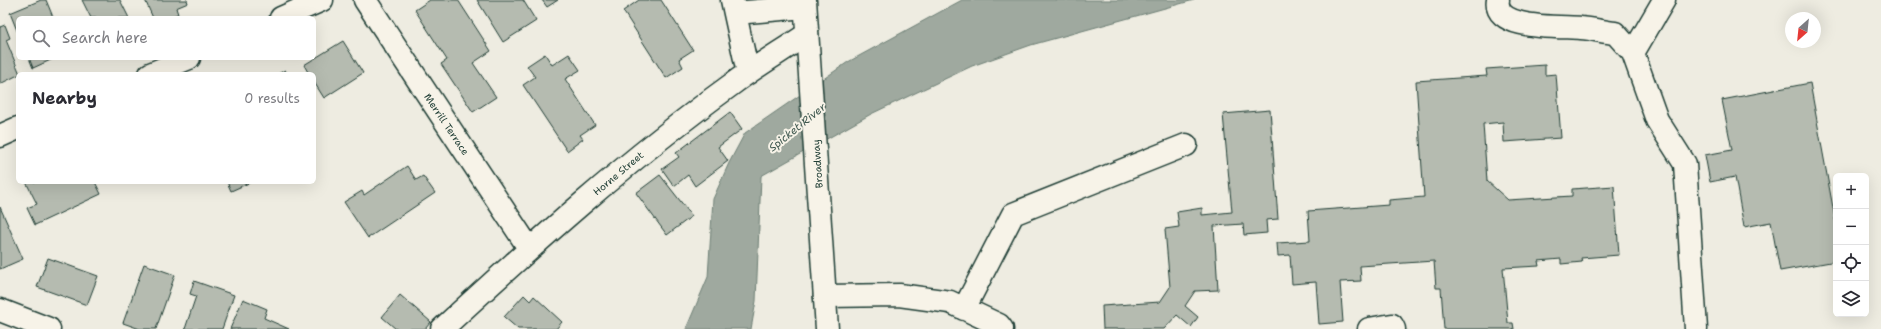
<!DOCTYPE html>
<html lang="en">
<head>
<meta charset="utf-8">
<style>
  :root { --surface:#fff; --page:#f7f7f7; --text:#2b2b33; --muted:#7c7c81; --line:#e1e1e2 }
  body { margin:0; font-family:"Shantell Sans",sans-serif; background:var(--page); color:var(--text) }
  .controls { position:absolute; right:12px; bottom:12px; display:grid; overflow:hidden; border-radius:6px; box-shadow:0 4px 16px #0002 }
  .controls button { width:36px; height:36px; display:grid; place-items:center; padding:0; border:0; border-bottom:1px solid var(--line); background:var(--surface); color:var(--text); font:20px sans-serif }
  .compass { position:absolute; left:1785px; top:12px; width:36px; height:36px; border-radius:50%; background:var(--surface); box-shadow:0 4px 16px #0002; rotate:207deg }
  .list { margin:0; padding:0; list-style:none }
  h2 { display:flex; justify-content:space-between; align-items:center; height:52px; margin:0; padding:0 16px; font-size:17px }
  h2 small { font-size:13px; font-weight:400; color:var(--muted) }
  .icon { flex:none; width:22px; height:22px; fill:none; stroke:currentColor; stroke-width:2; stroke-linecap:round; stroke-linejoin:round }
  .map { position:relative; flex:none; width:1881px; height:329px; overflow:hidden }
  .search { position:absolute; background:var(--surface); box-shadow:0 4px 16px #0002; left:16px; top:16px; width:300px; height:44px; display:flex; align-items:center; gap:10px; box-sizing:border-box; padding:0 14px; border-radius:6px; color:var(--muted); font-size:15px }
  .panel { position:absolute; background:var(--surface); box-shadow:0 4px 16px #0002; left:16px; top:72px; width:300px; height:112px; border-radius:6px }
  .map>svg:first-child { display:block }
  .water { fill:#9fa99f; stroke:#6c7e74 }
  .building { fill:#b5bbb0; stroke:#1f3d34 }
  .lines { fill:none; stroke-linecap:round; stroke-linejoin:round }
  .minor-casing { stroke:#1f3d34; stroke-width:25 }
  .major-casing { stroke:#1f3d34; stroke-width:25 }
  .minor { stroke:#f7f3e8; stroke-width:22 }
  .major { stroke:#f7f3e8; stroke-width:22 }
  .labels { text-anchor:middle; stroke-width:4; stroke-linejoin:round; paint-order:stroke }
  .street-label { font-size:10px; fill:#1f3d34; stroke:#f7f3e8 }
  .water-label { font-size:11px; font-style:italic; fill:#3f584f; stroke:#f7f3e8 }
</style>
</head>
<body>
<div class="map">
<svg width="1881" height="329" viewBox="0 0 1881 329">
  <rect width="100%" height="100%" fill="#eeece1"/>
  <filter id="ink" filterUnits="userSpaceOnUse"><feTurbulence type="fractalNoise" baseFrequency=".025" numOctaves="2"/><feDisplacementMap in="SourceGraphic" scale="8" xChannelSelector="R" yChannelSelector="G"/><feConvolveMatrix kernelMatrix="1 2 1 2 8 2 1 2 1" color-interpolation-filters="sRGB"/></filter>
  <g filter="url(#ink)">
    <path class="water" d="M962,0H1194L1031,45L972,66L871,114L761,176L756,301L751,329H686L708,277L713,199L729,163L745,133L848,62Z"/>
    <path class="building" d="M41,0H46L53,17L18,18V33L10,13Z
      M82,0H120L129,18H91Z
      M145,0H187L188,3L176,8L178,14L168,18H153Z
      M430,0H458L491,51L473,63L496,97L473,112L441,64L447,60L415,10Z
      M477,0H523L536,21L503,42Z
      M542,0H558L547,7Z
      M639,0H661L693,50L679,59L683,67L666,78L623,11Z
      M5,25L10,38L6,40L20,74L0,84V27Z
      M343,41L363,73L324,98L314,82V74H309L304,65Z
      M545,54L552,65L569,54L580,70L565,79L595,125L580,135L583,139L567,151L523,85L535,77L527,66Z
      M29,58H55L33,68Z
      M1545,65V75L1556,74L1561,138L1504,142L1503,122L1483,124L1487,181L1508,200L1572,196V189L1614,186L1619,255L1581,258L1582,262L1561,264V259L1538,261L1539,266L1503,268L1508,323H1513L1514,329H1444L1441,288H1436L1434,261L1360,266L1361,281L1340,282L1343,322L1319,324L1316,282L1292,284L1290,255L1278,256L1277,243L1310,241L1308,211L1389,205V200L1424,197L1416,81L1487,76L1486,69Z
      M285,70L288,74H278Z
      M1810,83L1836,224V261L1780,271L1771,222L1744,227L1735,177L1710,182L1705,155L1732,150L1722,100Z
      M1270,110L1278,219L1266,220L1267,233L1244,235L1243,224L1214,226L1218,290L1195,291L1185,306L1198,317L1191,327L1177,315L1164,329H1103L1102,306L1160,302L1170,287L1165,229L1179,227L1177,212L1202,208V215L1232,212L1223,114Z
      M730,112L742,129L718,147L728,161L695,186L688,175L674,186L662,169L679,157L676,153Z
      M407,166L416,180L423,176L435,193L368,238L344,202L362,191L364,195Z
      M660,175L692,216L667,235L636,193Z
      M26,182H95L101,194L35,225L27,208L37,204Z
      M227,182H251L231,191Z
      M0,207L23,259L0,269Z
      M48,258L98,276L87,305L37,287Z
      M144,264L175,275L156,329H140L123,323Z
      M194,281L234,295L222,329H185L196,296L190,294Z
      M400,295L431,322L425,329H396L382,317Z
      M524,295L530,301L534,296L562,322L556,329H518L504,317Z
      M243,299L267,309L264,318L289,329H230Z"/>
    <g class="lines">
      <g class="minor-casing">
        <path id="minor" d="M365,0L529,248
          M732,0L748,73
          M1498,0C1492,31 1563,26 1581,28C1593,29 1604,32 1615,33L1633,53L1657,120L1685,164L1696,329
          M735,13L805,7
          M281,18L322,0
          M1633,53L1664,0
          M150,74L189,58
          M0,136L18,128
          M825,296L899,295L950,302L999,325L1002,329
          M964,309L1013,214L1186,145
          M0,310L49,329
          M442,329C535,243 629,159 731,85C755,67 782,51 807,34
          M1369,329L1392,325L1394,329"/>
      </g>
      <g class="major-casing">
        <path id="major" d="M805,0L827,329"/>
      </g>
      <use href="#minor" class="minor"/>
      <use href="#major" class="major"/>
    </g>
  </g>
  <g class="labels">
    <g class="street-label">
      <text transform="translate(447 124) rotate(56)" y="4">Merrill Terrace</text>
      <text transform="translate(817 164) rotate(-94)" y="4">Broadway</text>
      <text transform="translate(618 173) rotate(-40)" y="4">Horne Street</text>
    </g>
    <g class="water-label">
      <text transform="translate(797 127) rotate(-39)" y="4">Spicket River</text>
    </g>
  </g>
</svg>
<div class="controls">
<button>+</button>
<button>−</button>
<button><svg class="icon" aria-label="locate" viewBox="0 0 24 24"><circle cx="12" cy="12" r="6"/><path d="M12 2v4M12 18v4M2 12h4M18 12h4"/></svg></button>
<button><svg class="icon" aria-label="layers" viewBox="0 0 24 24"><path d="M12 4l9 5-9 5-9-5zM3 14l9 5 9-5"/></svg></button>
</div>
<svg class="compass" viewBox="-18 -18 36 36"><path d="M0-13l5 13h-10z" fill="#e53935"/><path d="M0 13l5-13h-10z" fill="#7c7c81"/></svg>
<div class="search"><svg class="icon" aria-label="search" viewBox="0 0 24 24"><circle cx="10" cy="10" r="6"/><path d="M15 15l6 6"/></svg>Search here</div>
<section class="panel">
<h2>Nearby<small>0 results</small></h2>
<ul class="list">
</ul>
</section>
</div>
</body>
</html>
